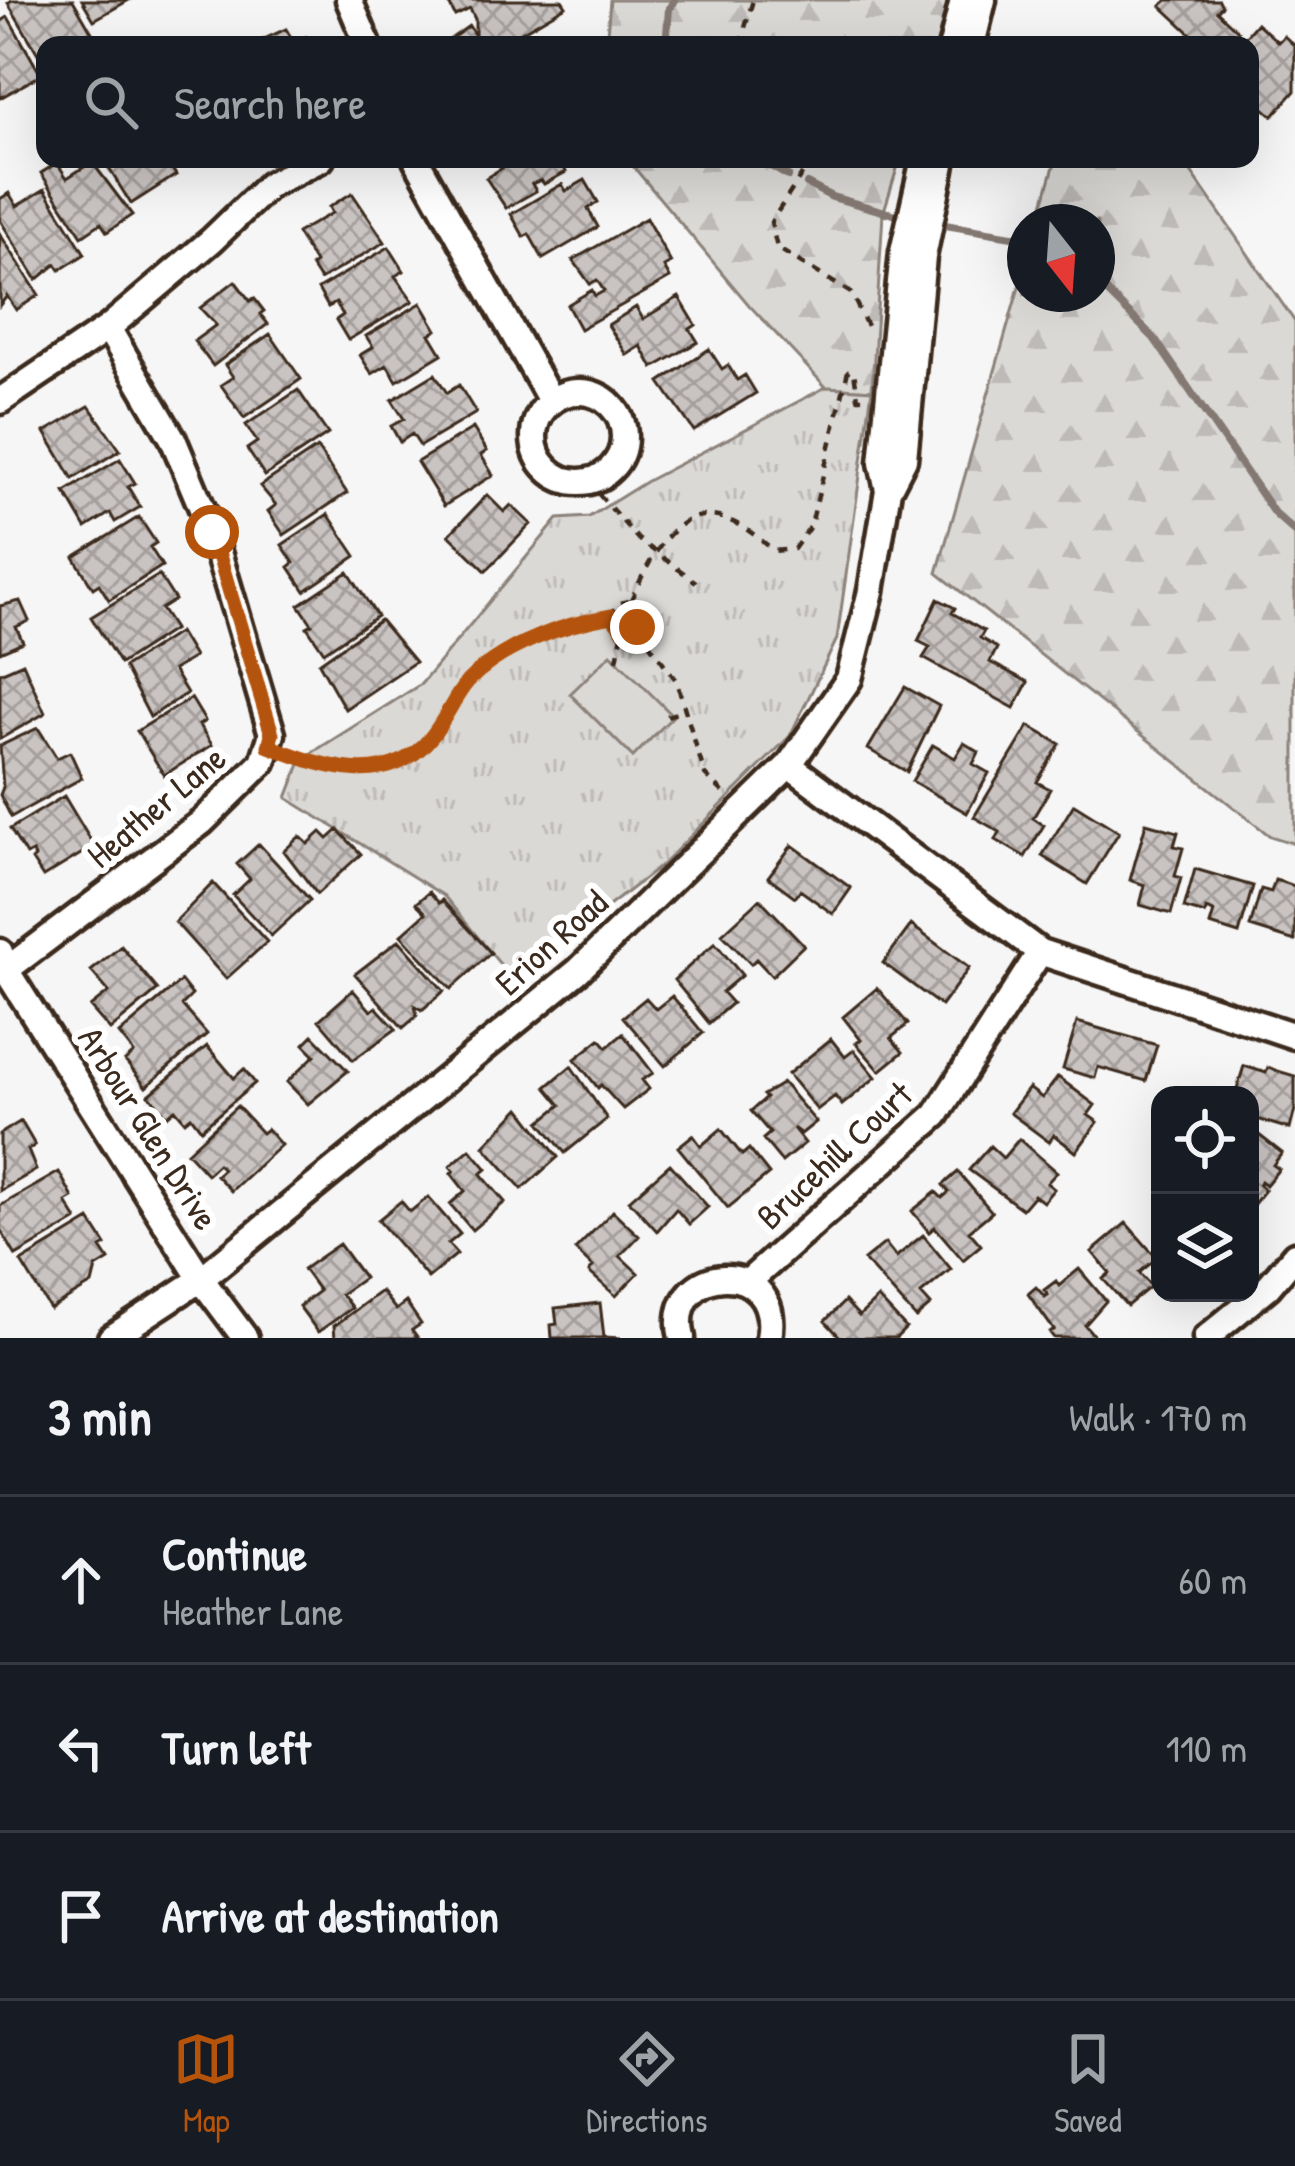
<!DOCTYPE html>
<html lang="en">
<head>
<meta charset="utf-8">
<style>
  :root { --surface:#171b24; --page:#20242c; --text:#f1f3f6; --muted:#9ea1a6; --line:#363941; --accent:#b45309 }
  body { margin:0; font-family:"Patrick Hand",sans-serif; background:var(--page); color:var(--text) }
  .controls { position:absolute; right:36px; bottom:36px; display:grid; overflow:hidden; border-radius:24px; box-shadow:0 12px 48px #0002 }
  .controls button { width:108px; height:108px; display:grid; place-items:center; padding:0; border:0; border-bottom:3px solid var(--line); background:var(--surface); color:var(--text); font:60px sans-serif }
  .compass { position:absolute; left:1007px; top:204px; width:108px; height:108px; border-radius:50%; background:var(--surface); box-shadow:0 12px 48px #0002; rotate:163deg }
  .stop { position:absolute; width:36px; height:36px; margin:-27px; border:9px solid #b45309; border-radius:50%; background:#fff }
  .stop.end { background:#b45309; border-color:#fff; box-shadow:0 3px 12px #0008 }
  .list { margin:0; padding:0; list-style:none }
  h2 { display:flex; justify-content:space-between; align-items:center; height:156px; margin:0; padding:0 48px; font-size:51px }
  h2 small { font-size:39px; font-weight:400; color:var(--muted) }
  .list li { display:grid; grid-template-columns:78px 1fr auto; gap:36px; align-items:center; box-sizing:border-box; height:168px; padding:0 48px; border-top:3px solid var(--line) }
  .list b { display:block; font-size:45px; white-space:nowrap }
  .list p { margin:0; font-size:39px; white-space:nowrap; color:var(--muted) }
  .list em { font-size:39px; font-style:normal; color:var(--muted) }
  .icon { flex:none; width:66px; height:66px; fill:none; stroke:currentColor; stroke-width:2; stroke-linecap:round; stroke-linejoin:round }
  .map { position:relative; flex:none; width:1295px; height:1338px; overflow:hidden }
  .search { position:absolute; background:var(--surface); box-shadow:0 12px 48px #0002; left:36px; right:36px; top:36px; height:132px; display:flex; align-items:center; gap:30px; box-sizing:border-box; padding:0 42px; border-radius:24px; color:var(--muted); font-size:45px }
  .sheet { height:660px; background:var(--surface) }
  nav { display:flex; justify-content:space-around; align-items:center; box-sizing:border-box; height:168px; border-top:3px solid var(--line); background:var(--surface); font-size:33px; color:var(--muted) }
  nav a { display:grid; justify-items:center; gap:6px }
  nav .on { color:var(--accent) }
  .map>svg:first-child { display:block }
  .forest { fill:url(#forest-firs); stroke:#8b827a; stroke-width:3 }
  .park { fill:url(#park-tufts); stroke:#8b827a; stroke-width:3 }
  .pitch { fill:#dbd9d6; stroke:#8b827a; stroke-width:3 }
  .lines { fill:none; stroke-linecap:round; stroke-linejoin:round }
  .stream { stroke:#847972; stroke-width:8 }
  .building { fill:url(#building-cross-hatch); stroke:#3b2a1e; stroke-width:3 }
  .minor-casing { stroke:#3b2a1e; stroke-width:33 }
  .path { stroke:#3b2a1e; stroke-width:4.5; stroke-dasharray:9 9; stroke-linecap:butt }
  .minor { stroke:#fff; stroke-width:24 }
  .route { stroke:#b45309; stroke-width:15 }
  .labels { text-anchor:middle; stroke-width:12; stroke-linejoin:round; paint-order:stroke }
  .street-label { font-size:36px; fill:#3b2a1e; stroke:#fff }
</style>
</head>
<body>
<div class="map">
<svg width="1295" height="1338" viewBox="0 0 1295 1338">
  <defs>
    <pattern id="forest-firs" width="22" height="20" patternUnits="userSpaceOnUse" patternTransform="scale(3)"><rect width="22" height="20" fill="#dbd9d6"/><path d="M5 1l3.5 6h-7zM16 11l3.5 6h-7z" fill="#bdbab7"/></pattern>
    <pattern id="park-tufts" width="24" height="20" patternUnits="userSpaceOnUse" patternTransform="scale(3)"><rect width="24" height="20" fill="#dbd9d6"/><path d="M3 7l-1-3M5 7V3M7 7l1-3M15 17l-1-3M17 17v-4M19 17l1-3" fill="none" stroke="#bdbab7"/></pattern>
    <pattern id="building-cross-hatch" width="8" height="8" patternUnits="userSpaceOnUse" patternTransform="scale(3)"><rect width="8" height="8" fill="#c9c3c1"/><path d="M0 0l8 8M0 8l8-8" fill="none" stroke="#a49f9c"/></pattern>
  </defs>
  <rect width="100%" height="100%" fill="#f7f6f6"/>
  <filter id="ink" filterUnits="userSpaceOnUse"><feTurbulence type="fractalNoise" baseFrequency=".00833" numOctaves="2"/><feDisplacementMap in="SourceGraphic" scale="24" xChannelSelector="R" yChannelSelector="G"/><feConvolveMatrix kernelMatrix="1 2 1 2 8 2 1 2 1" color-interpolation-filters="sRGB"/></filter>
  <g filter="url(#ink)">
    <path class="forest" d="M610,0H950L936,45H606Z
      M627,159H900L883,214L872,390L826,387L749,305Z
      M1056,159H1182L1295,322V844L1270,836L937,573L1025,266V294H1097V222H1038Z"/>
    <path class="park" d="M826,387L872,390L837,639L790,736L662,865L513,980L444,896L287,798L302,759L421,684L558,519L589,517L647,481Z"/>
    <path class="pitch" d="M611,654L673,716L633,757L570,694Z"/>
    <g class="lines">
      <path class="stream" d="M666,45L669,9L674,0
        M759,159L788,176
        M807,184L832,197L907,218
        M933,223L1012,236L1025,242
        M1097,282L1154,338L1274,513L1295,532"/>
    </g>
    <path class="building" d="M12,0H73L94,36L83,42L85,45H45L44,64L8,3Z
      M82,0H129L94,20Z
      M451,0H562L566,6L499,45H442L469,26L475,36V19L470,9L455,16L448,2Z
      M1167,0H1219L1222,6L1217,11L1238,31L1225,45H1203L1161,6Z
      M8,17L41,75L0,98V22Z
      M1257,23L1278,42L1284,36L1295,46V91L1273,116L1255,100L1250,105V45H1238Z
      M286,29L295,44L306,37L310,45H251Z
      M103,159H166L176,175L131,204Z
      M496,159H572L574,161L564,167L566,172L544,184L541,180L532,184L536,191L506,208L486,178L502,168Z
      M92,162L132,215L107,232L101,223L82,236L41,173L57,163L67,178Z
      M585,180L598,202L588,209L598,227L543,259L529,234L524,237L511,214L562,184L566,191Z
      M45,189L85,254L60,270L56,264L37,280L0,220V199L9,193L17,206Z
      M352,193L385,242L320,280L311,266L315,263L297,233L332,213L329,207Z
      M646,218L671,263L664,267L670,278L580,329L567,305L592,290L595,296L604,291L597,280L590,284L573,260Z
      M0,234L39,295L16,310L7,296L0,305Z
      M389,247L404,271L395,276L413,301L348,340L336,320L343,315L336,303L328,307L318,289Z
      M235,281L250,301L254,298L264,311L260,314L268,324L213,366L194,341L216,325L200,308Z
      M679,297L696,325L690,329L698,342L653,368L641,346L627,355L608,325L636,307L643,319Z
      M421,303L437,330L430,334L442,354L397,381L387,365L372,374L360,355L373,347L366,336Z
      M270,334L301,379L244,418L221,385L233,377L225,365Z
      M709,349L722,369L728,365L737,380L745,375L756,393L694,431L660,382Z
      M435,374L447,393L459,385L476,413L420,446L412,434L400,442L391,426L404,419L392,400Z
      M298,390L328,434L265,476L247,449L257,442L246,425Z
      M89,406L120,450L73,479L45,432Z
      M473,428L487,451L481,455L493,475L444,506L417,462Z
      M317,448L347,493L284,535L268,511L276,505L260,486Z
      M120,459L135,483L128,487L140,507L115,522L110,513L86,528L65,492Z
      M487,495L504,512L511,505L531,524L486,571L449,535Z
      M328,514L356,556L305,591L289,567L294,563L282,545Z
      M139,517L156,543L150,547L162,566L109,600L99,584L93,588L74,557Z
      M348,572L377,616L324,652L307,627L312,624L299,605Z
      M159,575L175,600L161,609L174,629L120,664L91,617Z
      M938,599L955,608L952,613L984,631L980,638L997,648L990,662L1028,682L1014,708L923,658L930,647L918,641Z
      M20,601L29,621L16,627L23,642L0,652V606Z
      M380,620L415,662L345,709L319,663Z
      M179,632L194,657L173,670L187,693L150,717L124,667Z
      M23,663L45,713L0,739V673Z
      M905,687L939,706L907,772L868,749Z
      M191,698L205,721L199,725L212,745L164,775L137,731Z
      M1029,726L1060,744L1037,782L1050,789L1033,818L1044,825L1025,857L996,840L1000,832L974,817Z
      M38,728L57,758L70,752L82,778L11,817L0,795L3,787L0,746Z
      M964,743L979,752L973,764L989,773L967,813L912,781L933,745L955,758Z
      M64,796L94,846L43,877L32,860L35,857L32,852L26,855L10,829Z
      M1074,804L1119,832L1087,884L1042,856Z
      M1146,823L1178,832L1174,846L1183,848L1175,876L1181,878L1171,914L1140,905L1145,885L1130,880Z
      M338,830L361,854L317,894L284,851L300,836L308,844L321,832L328,839Z
      M259,844L310,900L271,936L233,895L250,879L237,864Z
      M792,845L851,888L833,914L800,890L795,897L768,877Z
      M1195,869L1253,886L1239,934L1210,925L1214,912L1206,909L1205,914L1184,908Z
      M1275,880L1295,886V941L1250,927L1261,889L1271,892Z
      M213,883L267,942L226,979L175,922Z
      M429,892L439,903L442,900L491,953L451,989L401,935L426,913L416,903Z
      M760,899L804,945L772,976L756,959L751,964L722,934Z
      M911,925L969,968L941,1006L883,963Z
      M399,940L444,991L422,1010L415,1006L417,1016L403,1028L355,974Z
      M715,943L742,975L722,992L732,1003L709,1023L674,980Z
      M121,946L158,990L110,1030L90,1007L109,992L91,971Z
      M181,981L192,995L182,1005L207,1034L146,1087L125,1061L134,1053L119,1034Z
      M877,988L908,1024L891,1038L903,1052L880,1071L856,1043L861,1040L843,1017Z
      M353,990L371,1011L376,1007L396,1029L353,1060L319,1020Z
      M672,996L703,1033L665,1066L623,1017L646,998L656,1009Z
      M1077,1022L1157,1045L1146,1081L1098,1067L1095,1078L1063,1069Z
      M623,1034L653,1073L642,1080L649,1089L623,1109L601,1085L598,1088L575,1059L600,1039L607,1047Z
      M313,1035L348,1071L308,1104L287,1082L315,1055L304,1044Z
      M831,1039L845,1057L854,1050L876,1077L842,1105L835,1096L817,1110L788,1074Z
      M207,1046L234,1078L244,1069L255,1083L201,1129L191,1116L185,1121L175,1109L167,1116L149,1095Z
      M571,1066L607,1119L565,1153L540,1122L561,1105L546,1087Z
      M1244,1066L1266,1073L1268,1068L1295,1076V1109L1290,1129L1250,1117V1095H1235Z
      M1058,1077L1095,1105L1088,1115L1098,1122L1076,1152L1054,1135L1049,1142L1010,1113L1029,1088L1042,1098Z
      M783,1083L816,1122L801,1134L793,1128L805,1143L782,1162L763,1139L770,1133L751,1111L766,1098L763,1095Z
      M237,1106L262,1133L267,1129L281,1145L231,1191L216,1175L223,1169L218,1164L207,1174L187,1152Z
      M520,1108L558,1157L522,1189L484,1146Z
      M21,1121L35,1145L28,1150L36,1170L0,1191V1134Z
      M1250,1128L1282,1153L1273,1165L1279,1169L1266,1185L1261,1181L1259,1185L1265,1190L1250,1209Z
      M721,1129L742,1155L749,1149L769,1174L728,1208L678,1147L693,1135L701,1146Z
      M1019,1139L1057,1172L1047,1183L1054,1189L1043,1202L1034,1195L1022,1209L969,1170L990,1146L1003,1158Z
      M470,1149L487,1169L481,1174L505,1202L472,1230L450,1204L465,1191L451,1173L454,1171L450,1166Z
      M670,1164L708,1207L689,1224L676,1209L657,1231L629,1200Z
      M59,1172L73,1198L66,1202L77,1220L16,1256L0,1229V1206Z
      M958,1172L992,1212L969,1231L981,1245L963,1260L935,1227L929,1232L912,1211L936,1192L942,1198L949,1192L943,1185Z
      M428,1197L460,1234L448,1244L457,1254L428,1278L378,1220L401,1201L410,1212Z
      M613,1211L639,1236L620,1256L638,1273L616,1296L589,1272L593,1267L575,1250Z
      M90,1220L106,1245L101,1248L109,1260L96,1268L92,1284L50,1309L21,1262Z
      M1126,1223L1157,1258L1139,1273L1151,1286L1127,1306L1103,1279L1110,1273L1092,1252Z
      M923,1235L951,1269L921,1294L931,1305L916,1318L864,1260L885,1243L896,1257Z
      M339,1244L364,1278L341,1294L352,1308L318,1332L299,1306L319,1291L303,1269Z
      M1079,1269L1106,1301L1085,1325L1096,1338H1054L1050,1333L1054,1330L1028,1294L1036,1287L1045,1297L1048,1295L1044,1290L1056,1281L1059,1286Z
      M381,1291L396,1310L406,1302L421,1324L412,1330L418,1338H335L334,1326Z
      M878,1298L906,1328L896,1338H841L825,1321L845,1301L859,1316Z
      M600,1303L604,1337L621,1338H552L551,1325L557,1324L555,1308Z"/>
    <g class="lines">
      <g class="minor-casing">
        <path id="minor" d="M349,0L368,45
          M952,45L963,0
          M972,45L983,0
          M416,159L551,401
          M534 437a45 45 0 1 1 90 0a45 45 0 1 1-90 0Z
          M0,401L108,328L212,240L269,185L321,159
          M888,490L882,463L903,252L924,159
          M789,765L1040,952L1295,1036
          M0,952L6,970L201,1279L245,1338
          M6,970L202,822L263,762L272,734L212,532L173,439L108,328
          M748,1282L936,1115L1040,952
          M111,1338L201,1279L578,971L789,765L849,679L871,591L888,490L904,459L923,257L943,159
          M682,1338C663,1262 784,1254 769,1338
          M1206,1338L1268,1287L1295,1255"/>
      </g>
      <path class="path" d="M740,45L753,0
        M812,159L771,222L777,248L851,293L868,328
        M587,481L638,539L696,582
        M631,600C666,523 698,482 774,551L794,549L811,525L848,371L854,372L858,398H864
        M638,628L676,680L705,775L726,795
        M617,660L623,630
        M667,716L684,711
        M292,755C339,773 390,781 429,741C446,723 453,696 470,679C509,643 561,625 612,616L617,604L631,600L643,613L637,627L623,630L612,616"/>
      <use href="#minor" class="minor"/>
    </g>
  </g>
  <g class="lines" filter="url(#ink)">
    <path class="route" d="M212,532L272,734L269,746C323,767 389,791 432,736C446,719 454,697 468,681C503,645 564,624 612,616L623,630L637,627"/>
  </g>
  <g class="labels">
    <g class="street-label">
      <text transform="translate(156 806) rotate(-40)" y="13">Heather Lane</text>
      <text transform="translate(551 942) rotate(-42)" y="13">Erion Road</text>
      <text transform="translate(149 1128) rotate(58)" y="13">Arbour Glen Drive</text>
      <text transform="translate(834 1155) rotate(-43)" y="13">Brucehill Court</text>
    </g>
  </g>
</svg>
<div class="controls">
<button><svg class="icon" aria-label="locate" viewBox="0 0 24 24"><circle cx="12" cy="12" r="6"/><path d="M12 2v4M12 18v4M2 12h4M18 12h4"/></svg></button>
<button><svg class="icon" aria-label="layers" viewBox="0 0 24 24"><path d="M12 4l9 5-9 5-9-5zM3 14l9 5 9-5"/></svg></button>
</div>
<svg class="compass" viewBox="-18 -18 36 36"><path d="M0-13l5 13h-10z" fill="#e53935"/><path d="M0 13l5-13h-10z" fill="#9ea1a6"/></svg>
<div class="stop" style="left:212px;top:532px"></div>
<div class="stop end" style="left:637px;top:627px"></div>
<div class="search"><svg class="icon" aria-label="search" viewBox="0 0 24 24"><circle cx="10" cy="10" r="6"/><path d="M15 15l6 6"/></svg>Search here</div>
</div>
<section class="sheet">
<h2>3 min<small>Walk · 170 m</small></h2>
<ul class="list">
<li><svg class="icon" aria-label="ahead" viewBox="0 0 24 24"><path d="M12 20V5M6 11l6-6 6 6"/></svg><div><b>Continue</b><p>Heather Lane</p></div><em>60 m</em></li>
<li><svg class="icon" aria-label="left" viewBox="0 0 24 24"><path d="M17 20v-9H6M10 6l-5 5 5 5"/></svg><div><b>Turn left</b></div><em>110 m</em></li>
<li><svg class="icon" aria-label="arrive" viewBox="0 0 24 24"><path d="M6 21V4h12l-3 4 3 4H6"/></svg><div><b>Arrive at destination</b></div></li>
</ul>
</section>
<nav>
<a class="on"><svg class="icon" aria-label="map" viewBox="0 0 24 24"><path d="M3 6l6-2 6 2 6-2v14l-6 2-6-2-6 2zM9 4v14M15 6v14"/></svg>Map</a>
<a><svg class="icon" aria-label="directions" viewBox="0 0 24 24"><path d="M12 3l9 9-9 9-9-9zM9 14v-3h6M13 9l2 2-2 2"/></svg>Directions</a>
<a><svg class="icon" aria-label="saved" viewBox="0 0 24 24"><path d="M7 4h10v16l-5-4-5 4z"/></svg>Saved</a>
</nav>
</body>
</html>
